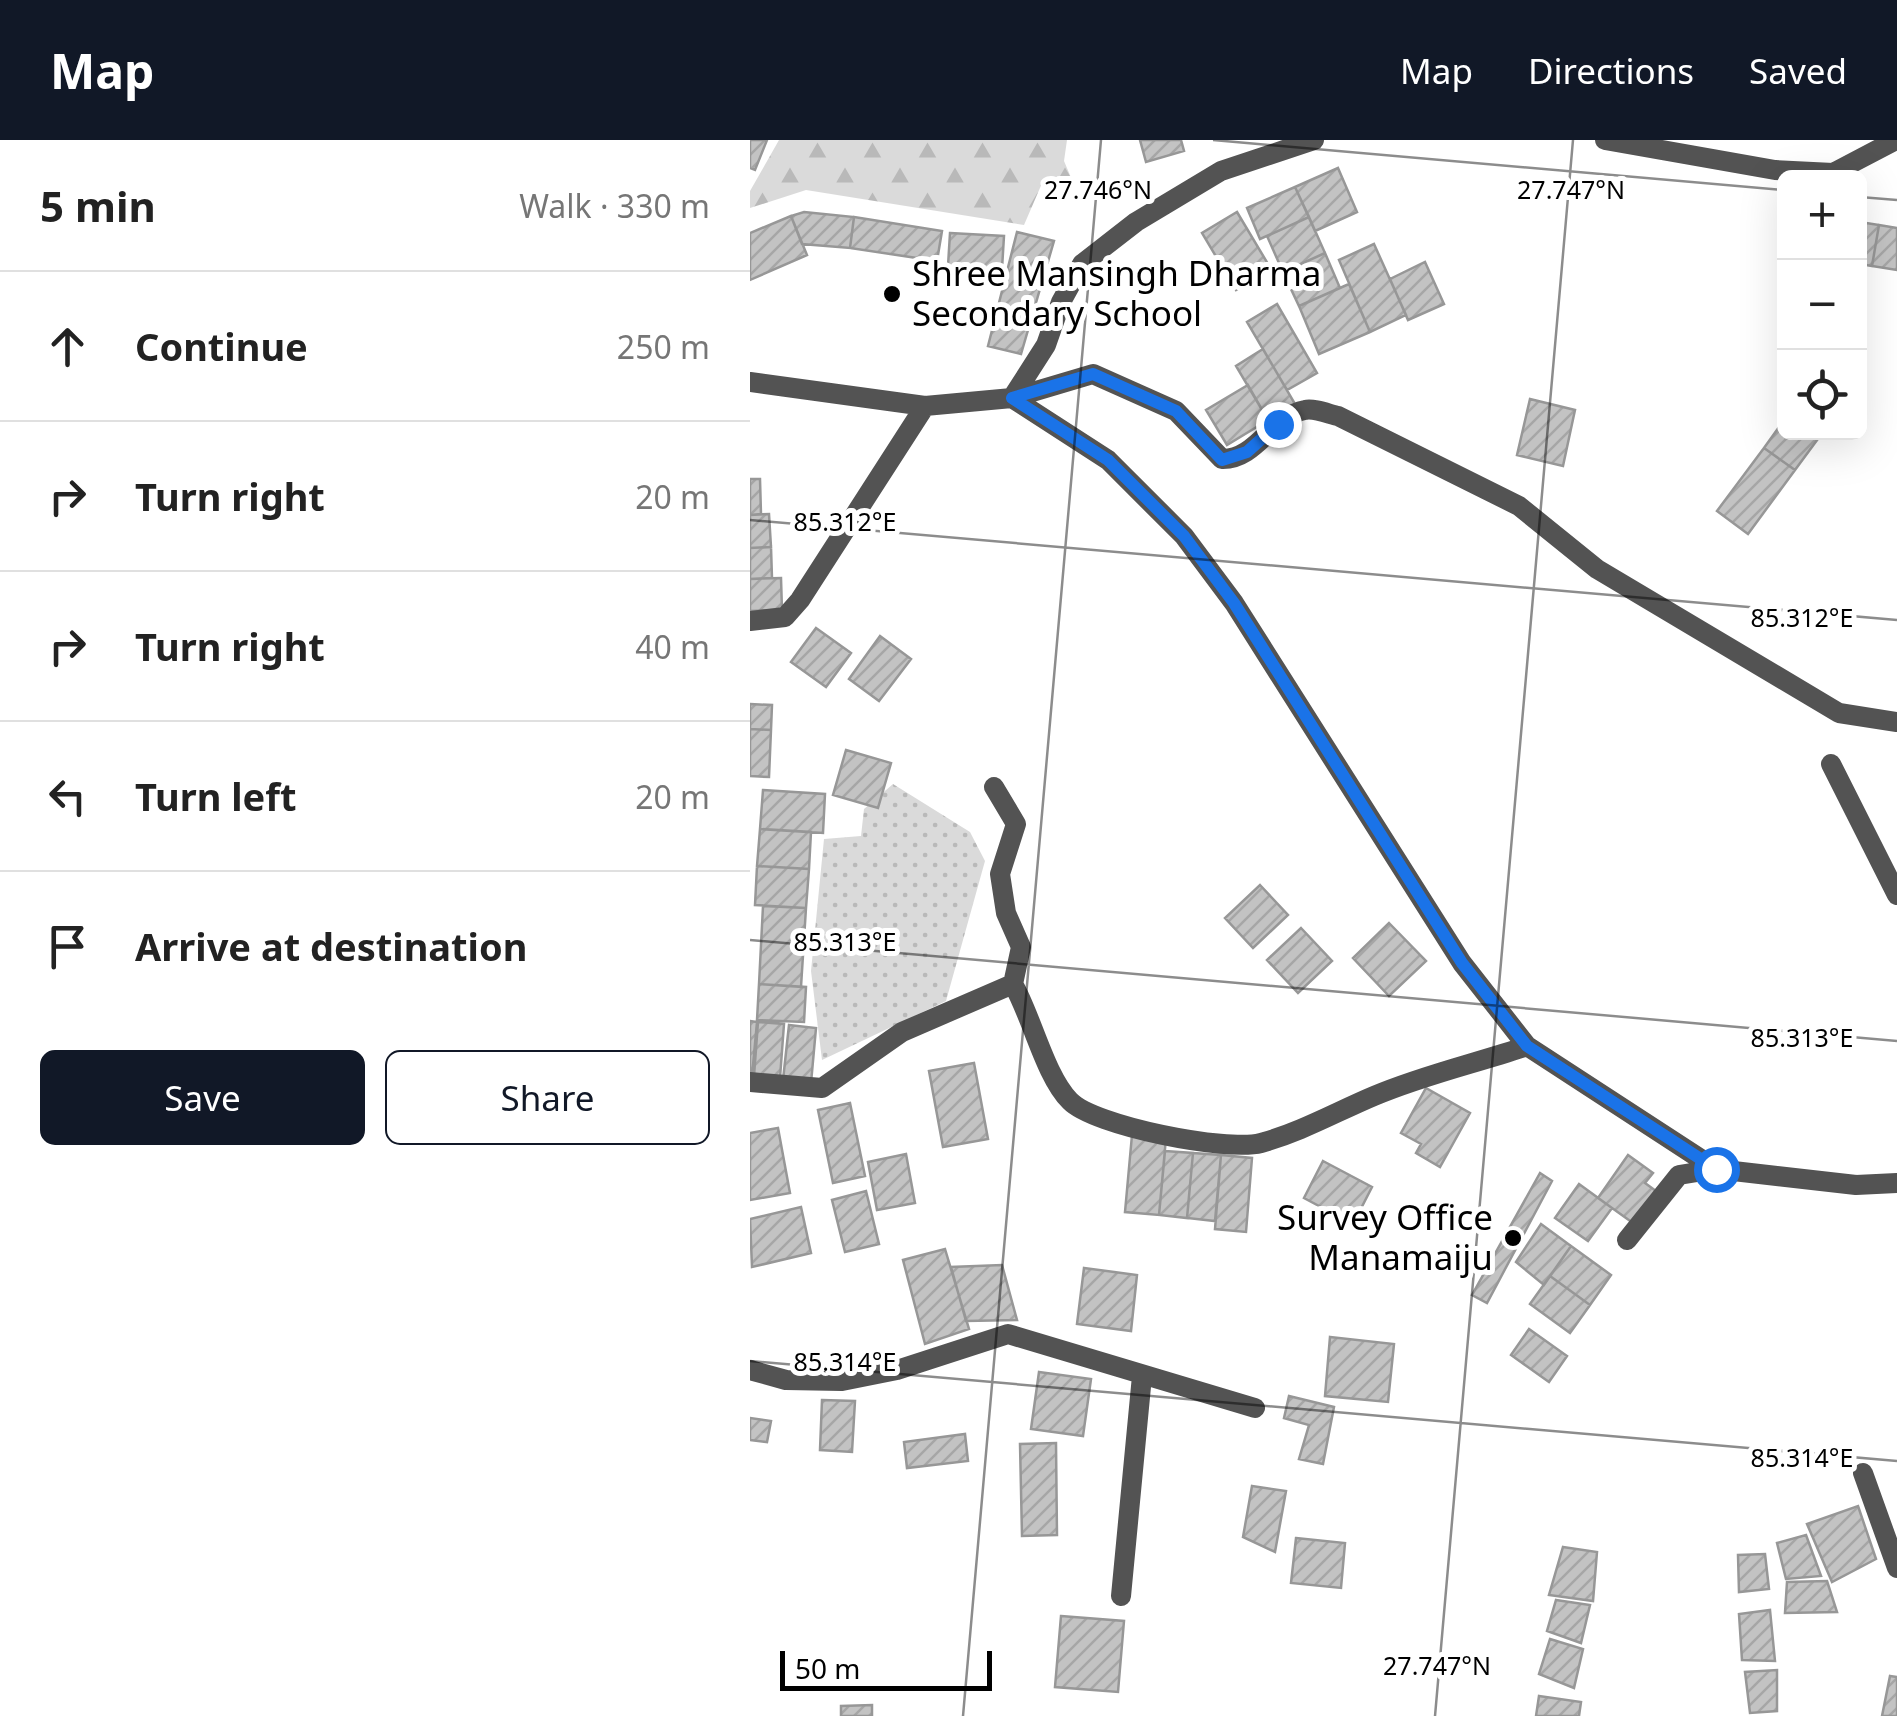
<!DOCTYPE html>
<html lang="en">
<head>
<meta charset="utf-8">
<style>
  :root { --surface:#fff; --page:#f2f2f2; --text:#222; --muted:#767676; --line:#e0e0e0; --accent:#111827 }
  body { margin:0; font-family:"Noto Sans",sans-serif; background:var(--page); color:var(--text) }
  .controls { position:absolute; right:30px; top:30px; display:grid; overflow:hidden; border-radius:15px; box-shadow:0 10px 40px #0002 }
  .controls button { width:90px; height:90px; display:grid; place-items:center; padding:0; border:0; border-bottom:2px solid var(--line); background:var(--surface); color:var(--text); font:50px sans-serif }
  .scale { position:absolute; left:30px; bottom:25px; width:212px; box-sizing:border-box; padding-left:10px; border:5px solid #000; border-top:0; font-size:28px; line-height:35px; white-space:nowrap; color:#000; -webkit-text-stroke:8px #fff; paint-order:stroke }
  .stop { position:absolute; width:30px; height:30px; margin:-22px; border:8px solid #1a73e8; border-radius:50%; background:#fff }
  .stop.end { background:#1a73e8; border-color:#fff; box-shadow:0 2px 10px #0008 }
  .list { margin:0; padding:0; list-style:none }
  h2 { display:flex; justify-content:space-between; align-items:center; height:130px; margin:0; padding:0 40px; font-size:42px }
  h2 small { font-size:32px; font-weight:400; color:var(--muted) }
  .list li { display:grid; grid-template-columns:65px 1fr auto; gap:30px; align-items:center; box-sizing:border-box; height:150px; padding:0 40px; border-top:2px solid var(--line) }
  .list b { display:block; font-size:38px; white-space:nowrap }
  .list em { font-size:32px; font-style:normal; color:var(--muted) }
  .actions { display:flex; gap:20px; padding:30px 40px }
  .actions a { flex:1; padding:22px 0; border:2px solid var(--accent); border-radius:15px; text-align:center; font-size:35px; color:var(--accent) }
  .actions .main { background:var(--accent); color:#fff }
  .icon { flex:none; width:55px; height:55px; fill:none; stroke:currentColor; stroke-width:2; stroke-linecap:round; stroke-linejoin:round }
  .map { position:relative; flex:none; width:1147px; height:1576px; overflow:hidden }
  header { display:flex; align-items:center; gap:60px; box-sizing:border-box; height:140px; padding:0 50px; background:var(--accent); color:#fff }
  header strong { font-size:48px }
  nav { display:flex; gap:55px; margin-inline-start:auto; font-size:35px }
  main { display:flex }
  aside { flex:1; background:var(--surface) }
  .map>svg:first-child { display:block }
  .grass { fill:url(#grass-dots) }
  .forest { fill:url(#forest-firs) }
  .building { fill:url(#building-hatch); stroke:#979797; stroke-width:2.5 }
  .lines { fill:none; stroke-linecap:round; stroke-linejoin:round }
  .minor { stroke:#535353; stroke-width:20 }
  .route { stroke:#1a73e8; stroke-width:12 }
  .ticks { fill:none; stroke:#000; stroke-width:2.5; stroke-opacity:0.45 }
  .poi-dot { fill:#000; stroke:#fff; stroke-width:4 }
  .labels { text-anchor:middle; stroke-width:10; stroke-linejoin:round; paint-order:stroke }
  .poi-label { font-size:35px; fill:#000; stroke:#fff; text-anchor:start }
  .ticks-label { font-size:25px; text-anchor:middle; fill:#000; stroke:#fff; stroke-width:10; stroke-linejoin:round; paint-order:stroke }
</style>
</head>
<body>
<header>
<strong>Map</strong>
<nav><a>Map</a><a>Directions</a><a>Saved</a></nav>
</header>
<main>
<aside>
<h2>5 min<small>Walk · 330 m</small></h2>
<ul class="list">
<li><svg class="icon" aria-label="ahead" viewBox="0 0 24 24"><path d="M12 20V5M6 11l6-6 6 6"/></svg><div><b>Continue</b></div><em>250 m</em></li>
<li><svg class="icon" aria-label="right" viewBox="0 0 24 24"><path d="M7 20v-9h11M14 6l5 5-5 5"/></svg><div><b>Turn right</b></div><em>20 m</em></li>
<li><svg class="icon" aria-label="right" viewBox="0 0 24 24"><path d="M7 20v-9h11M14 6l5 5-5 5"/></svg><div><b>Turn right</b></div><em>40 m</em></li>
<li><svg class="icon" aria-label="left" viewBox="0 0 24 24"><path d="M17 20v-9H6M10 6l-5 5 5 5"/></svg><div><b>Turn left</b></div><em>20 m</em></li>
<li><svg class="icon" aria-label="arrive" viewBox="0 0 24 24"><path d="M6 21V4h12l-3 4 3 4H6"/></svg><div><b>Arrive at destination</b></div></li>
</ul>
<div class="actions"><a class="main">Save</a><a>Share</a></div>
</aside>
<div class="map">
<svg width="1147" height="1576" viewBox="0 0 1147 1576">
  <defs>
    <pattern id="grass-dots" width="8" height="8" patternUnits="userSpaceOnUse" patternTransform="scale(2.5)"><rect width="8" height="8" fill="#dadada"/><path d="M2 2h.1M6 6h.1" fill="none" stroke="#b9b9b9" stroke-width="1.8" stroke-linecap="round"/></pattern>
    <pattern id="forest-firs" width="22" height="20" patternUnits="userSpaceOnUse" patternTransform="scale(2.5)"><rect width="22" height="20" fill="#dadada"/><path d="M5 1l3.5 6h-7zM16 11l3.5 6h-7z" fill="#b9b9b9"/></pattern>
    <pattern id="building-hatch" width="6" height="6" patternUnits="userSpaceOnUse" patternTransform="scale(2.5)"><rect width="6" height="6" fill="#c3c3c3"/><path d="M-1 1l2-2M0 6l6-6M5 7l2-2" fill="none" stroke="#a6a6a6"/></pattern>
  </defs>
  <rect width="100%" height="100%" fill="#fff"/>
  <path class="grass" d="M143,644L220,692L235,721L196,861L72,920L61,831L74,699L111,696L114,669Z"/>
  <path class="forest" d="M29,0H317L314,21L325,47L293,41L274,85L56,50L0,68V51Z"/>
  <path class="building" d="M0,0H17L5,30L0,28Z
    M390,0H431L434,11L396,22Z
    M588,28L607,72L565,91L545,47Z
    M545,47L559,77L510,99L497,68Z
    M54,72L104,77L100,108L52,104L41,76Z
    M487,72L521,129L486,150L452,93Z
    M41,76L57,115L0,140V93Z
    M104,77L192,91L187,121L100,108Z
    M559,77L575,113L533,132L517,96Z
    M1110,82L1129,85L1122,126L1110,124Z
    M1129,85L1147,88V130L1122,126Z
    M267,92L304,101L271,214L238,206Z
    M200,93L254,96L252,129L198,126Z
    M624,104L656,175L620,192L589,120Z
    M575,113L590,148L549,166L533,132Z
    M675,122L694,164L658,180L640,139Z
    M599,144L620,192L569,214L549,166Z
    M527,164L567,233L537,250L497,182Z
    M513,209L545,264L518,280L486,226Z
    M498,245L518,280L477,305L456,270Z
    M780,259L825,270L813,326L767,315Z
    M1034,280V292H1073L1045,330L1014,308Z
    M1014,308L1045,330L998,394L967,371Z
    M0,339H10L11,374L0,375Z
    M19,374L21,407L0,408V375Z
    M21,407L22,438L0,439V408Z
    M31,438L32,470L0,471V439Z
    M66,488L101,513L76,547L41,522Z
    M130,496L161,519L129,561L99,539Z
    M0,564L22,565L21,590L0,589Z
    M0,589L21,590L19,637L0,636Z
    M96,610L141,623L128,668L83,655Z
    M13,650L75,654L73,693L10,689Z
    M10,689L61,692L59,729L7,726Z
    M7,726L59,729L56,768L5,765Z
    M510,745L538,775L503,808L475,778Z
    M13,766L56,768L51,847L9,844Z
    M639,783L676,821L639,856L603,818Z
    M551,788L582,821L548,853L517,820Z
    M9,844L56,847L54,882L7,880Z
    M0,881L7,882L2,936H0Z
    M8,882L34,884L30,938L4,936Z
    M39,885L66,888L61,943L33,940Z
    M224,923L238,999L193,1007L179,931Z
    M676,948L720,973L690,1027L666,1013L671,1004L651,993Z
    M100,963L115,1036L83,1043L68,970Z
    M28,988L40,1053L0,1060V993Z
    M382,995L416,998L409,1075L375,1072Z
    M415,1011L443,1013L437,1078L409,1075Z
    M443,1013L471,1015L465,1081L437,1078Z
    M156,1014L165,1063L127,1070L118,1022Z
    M471,1015L502,1018L496,1092L465,1089Z
    M878,1015L903,1033L895,1043L906,1051L883,1083L848,1058Z
    M573,1021L622,1047L603,1084L554,1058Z
    M790,1033L802,1041L737,1163L722,1155Z
    M829,1044L862,1068L838,1101L805,1078Z
    M116,1051L129,1104L95,1112L82,1060Z
    M51,1067L61,1113L2,1127L0,1079Z
    M791,1084L821,1106L794,1145L766,1122Z
    M821,1106L861,1135L840,1165L800,1136Z
    M195,1109L219,1189L175,1204L153,1120Z
    M252,1125L267,1180L216,1181L201,1127Z
    M334,1128L387,1135L381,1191L327,1184Z
    M800,1136L840,1165L820,1193L780,1164Z
    M779,1189L817,1216L799,1242L761,1215Z
    M580,1197L644,1204L638,1262L575,1256Z
    M289,1232L341,1239L333,1296L281,1289Z
    M539,1256L584,1267L573,1324L549,1319L559,1285L534,1278Z
    M72,1260L105,1261L102,1312L70,1310Z
    M0,1278L21,1281L17,1302L0,1300Z
    M215,1294L218,1321L157,1328L154,1302Z
    M306,1303L307,1395L272,1396L270,1304Z
    M502,1346L536,1351L525,1412L493,1397Z
    M1108,1366L1126,1419L1082,1442L1057,1384Z
    M1056,1395L1071,1436L1036,1439L1027,1403Z
    M546,1398L595,1403L591,1448L541,1443Z
    M813,1407L847,1412L843,1461L799,1455Z
    M1015,1414L1019,1449L989,1452L988,1415Z
    M1077,1441L1087,1472L1035,1473L1037,1442Z
    M806,1460L840,1465L831,1503L797,1491Z
    M1020,1470L1025,1521L992,1520L989,1474Z
    M311,1476L374,1481L368,1552L305,1547Z
    M800,1499L833,1509L824,1548L789,1534Z
    M1027,1530V1571L1000,1573L995,1532Z
    M1140,1536L1147,1537V1576H1132Z
    M789,1556L831,1562L829,1576H786Z
    M122,1565V1576H91V1566Z"/>
  <g class="lines">
    <path class="minor" d="M855,0L1025,30L1083,33L1146,0
      M0,242L175,266L262,258L343,234L426,271L472,319C506,320 522,276 555,270C564,268 579,274 588,276L769,366L847,429L1089,573L1147,582
      M262,258L358,320L434,396L484,463L712,823L777,906L966,1029L1106,1045L1147,1043
      M262,258L296,205L311,162L332,124L386,82L471,31L564,0
      M0,481L35,477L50,460L175,266
      M1081,624L1147,755
      M244,647L266,684L250,734L256,773L271,807L263,844C282,877 295,936 320,961C344,986 477,1012 511,1003C551,992 586,972 624,956C673,935 727,923 777,906
      M0,942L72,948L152,892L263,844
      M877,1100L929,1035L966,1029
      M0,1230L36,1240L92,1241L147,1230L258,1194L505,1268
      M1113,1333L1147,1428
      M371,1456L392,1236"/>
  </g>
  <g class="lines">
    <path class="route" d="M528,284L497,312L472,320L426,271L343,234L262,258L358,320L434,396L484,463L712,823L777,906L966,1029"/>
  </g>
  <path class="ticks" d="M463,0L1034,50M1110,57L1147,60M0,380L1147,480M0,800L1147,901M0,1221L1147,1321M213,1576L351,0M685,1576L823,0"/>
  <g class="poi-dot">
    <circle cx="142" cy="154" r="10"/>
    <circle cx="763" cy="1098" r="10"/>
  </g>
  <g class="labels">
    <g class="poi-label">
      <text x="162" y="146">Shree Mansingh Dharma<tspan x="162" dy="40">Secondary School</tspan></text>
      <text x="743" y="1090" text-anchor="end">Survey Office<tspan x="743" dy="40">Manamaiju</tspan></text>
    </g>
  </g>
  <g class="ticks-label">
    <text x="348" y="59">27.746°N</text>
    <text x="821" y="59">27.747°N</text>
    <text x="95" y="391">85.312°E</text>
    <text x="1052" y="487">85.312°E</text>
    <text x="95" y="811">85.313°E</text>
    <text x="1052" y="907">85.313°E</text>
    <text x="95" y="1231">85.314°E</text>
    <text x="1052" y="1327">85.314°E</text>
    <text x="687" y="1535">27.747°N</text>
  </g>
</svg>
<div class="controls">
<button>+</button>
<button>−</button>
<button><svg class="icon" aria-label="locate" viewBox="0 0 24 24"><circle cx="12" cy="12" r="6"/><path d="M12 2v4M12 18v4M2 12h4M18 12h4"/></svg></button>
</div>
<div class="scale">50 m</div>
<div class="stop" style="left:966px;top:1029px"></div>
<div class="stop end" style="left:528px;top:284px"></div>
</div>
</main>
</body>
</html>
